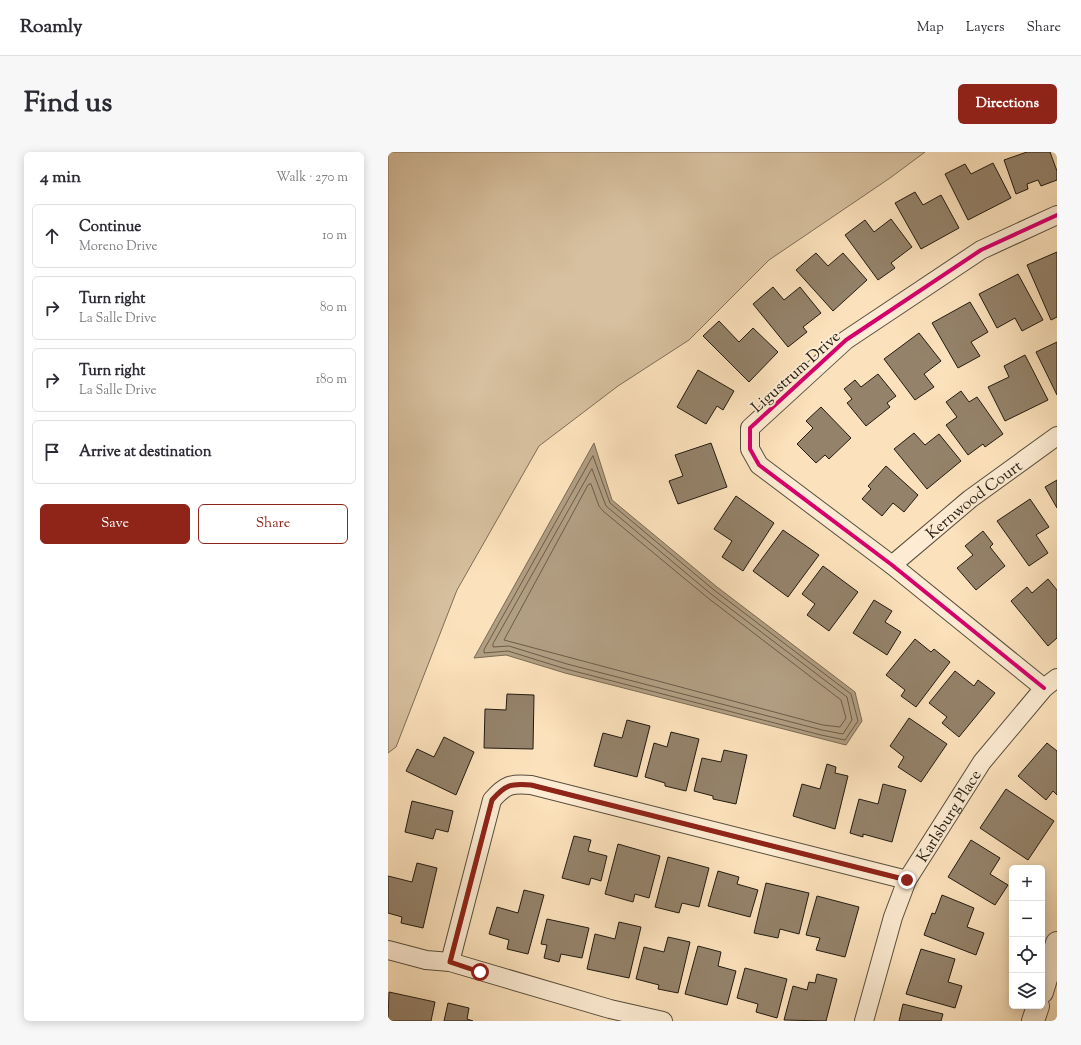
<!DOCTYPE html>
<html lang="en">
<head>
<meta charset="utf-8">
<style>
  :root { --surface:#fff; --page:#f7f7f7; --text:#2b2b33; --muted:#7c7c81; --line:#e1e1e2; --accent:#8f2418 }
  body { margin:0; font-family:"Sorts Mill Goudy",serif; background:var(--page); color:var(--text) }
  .controls { position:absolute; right:12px; bottom:12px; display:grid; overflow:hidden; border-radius:6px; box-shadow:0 2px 10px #0003 }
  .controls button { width:36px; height:36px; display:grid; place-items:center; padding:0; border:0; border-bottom:1px solid var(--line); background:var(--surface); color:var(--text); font:20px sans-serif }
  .stop { position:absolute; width:12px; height:12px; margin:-9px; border:3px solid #8f2418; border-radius:50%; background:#fff }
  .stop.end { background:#8f2418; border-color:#fff; box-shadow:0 1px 4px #0008 }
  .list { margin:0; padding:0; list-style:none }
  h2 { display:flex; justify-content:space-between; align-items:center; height:52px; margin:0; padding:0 16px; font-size:17px }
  h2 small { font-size:13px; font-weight:400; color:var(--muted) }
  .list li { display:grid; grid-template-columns:26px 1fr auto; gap:12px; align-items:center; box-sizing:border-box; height:64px; margin:0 8px 8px; padding:0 8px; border:1px solid var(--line); border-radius:6px }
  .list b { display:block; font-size:15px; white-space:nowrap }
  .list p { margin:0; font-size:13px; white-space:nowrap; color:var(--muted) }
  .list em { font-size:13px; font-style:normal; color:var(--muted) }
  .actions { display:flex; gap:8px; padding:12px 16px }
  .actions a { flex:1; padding:9px 0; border:1px solid var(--accent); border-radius:6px; text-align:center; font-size:14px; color:var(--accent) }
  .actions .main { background:var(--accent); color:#fff }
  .icon { flex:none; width:22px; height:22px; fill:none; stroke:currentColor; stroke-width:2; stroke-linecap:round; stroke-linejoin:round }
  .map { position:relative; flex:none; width:669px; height:869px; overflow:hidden; border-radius:6px }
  header { display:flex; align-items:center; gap:24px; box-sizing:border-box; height:56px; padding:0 20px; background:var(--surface); border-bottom:1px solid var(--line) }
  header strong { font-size:19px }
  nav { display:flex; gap:22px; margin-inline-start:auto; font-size:14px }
  .intro { display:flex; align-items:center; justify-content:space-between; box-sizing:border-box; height:96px; padding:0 24px }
  h1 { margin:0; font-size:28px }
  .button { padding:10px 18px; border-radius:6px; background:var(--accent); color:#fff; font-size:14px; font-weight:700 }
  main { display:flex; gap:24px; padding:0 24px }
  aside { flex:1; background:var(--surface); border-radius:6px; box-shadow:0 2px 10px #0003 }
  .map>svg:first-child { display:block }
  .green { fill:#d7c09f; stroke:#7d6e58 }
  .water { fill:#b29e82; stroke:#796a55 }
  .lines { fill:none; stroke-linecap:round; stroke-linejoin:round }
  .shore { stroke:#6a5c4a; stroke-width:1 }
  .building { fill:#94826a; stroke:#231b11 }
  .minor-casing { stroke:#594d3c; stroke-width:20 }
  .tertiary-casing { stroke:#594d3c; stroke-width:24 }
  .minor { stroke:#fdecd3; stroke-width:18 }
  .tertiary { stroke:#fdecd3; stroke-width:22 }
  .cycleway-casing { stroke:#fdecd3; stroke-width:6 }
  .cycleway { stroke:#d6006c; stroke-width:4 }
  .route { stroke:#8f2418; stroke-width:5 }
  .labels { text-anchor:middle; stroke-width:4; stroke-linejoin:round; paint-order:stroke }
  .street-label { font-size:16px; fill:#231b11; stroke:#fdecd3 }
</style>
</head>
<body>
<header>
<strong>Roamly</strong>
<nav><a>Map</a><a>Layers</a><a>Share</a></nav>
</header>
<div class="intro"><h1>Find us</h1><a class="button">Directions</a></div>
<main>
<aside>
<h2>4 min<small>Walk · 270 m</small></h2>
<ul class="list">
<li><svg class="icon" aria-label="ahead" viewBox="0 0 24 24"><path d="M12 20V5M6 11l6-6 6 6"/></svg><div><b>Continue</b><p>Moreno Drive</p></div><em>10 m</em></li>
<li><svg class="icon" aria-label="right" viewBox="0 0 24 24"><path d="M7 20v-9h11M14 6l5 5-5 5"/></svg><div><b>Turn right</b><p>La Salle Drive</p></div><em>80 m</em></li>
<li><svg class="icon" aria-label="right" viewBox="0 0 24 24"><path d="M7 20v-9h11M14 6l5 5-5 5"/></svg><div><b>Turn right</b><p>La Salle Drive</p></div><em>180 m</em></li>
<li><svg class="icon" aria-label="arrive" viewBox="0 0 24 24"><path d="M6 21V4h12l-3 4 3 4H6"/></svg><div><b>Arrive at destination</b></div></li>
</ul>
<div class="actions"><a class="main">Save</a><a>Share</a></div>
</aside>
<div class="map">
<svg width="669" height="869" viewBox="0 0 669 869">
  <rect width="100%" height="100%" fill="#fce2bc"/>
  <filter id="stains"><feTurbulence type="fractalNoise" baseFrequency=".005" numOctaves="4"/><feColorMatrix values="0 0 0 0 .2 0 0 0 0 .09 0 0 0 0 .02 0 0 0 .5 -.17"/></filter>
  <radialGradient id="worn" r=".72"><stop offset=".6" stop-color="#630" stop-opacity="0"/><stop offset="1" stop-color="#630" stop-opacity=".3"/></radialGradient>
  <path class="green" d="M0,0H537L502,26L381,108L301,188L230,234L151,294L69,438L8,595L0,601Z"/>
  <path class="water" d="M206,291L224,348L329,435L467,540L474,569L458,593L177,521L118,503L86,506Z"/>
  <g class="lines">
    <path class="shore" d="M205,304L222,351L326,438L463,542L470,569L457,588L433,583L178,517L120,499L96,501V498Z
      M204,317L218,354L323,442L459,545L464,568L455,582L434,578L179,512L121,494L105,495V492Z
      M203,332L211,354L215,359L320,446L453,548L458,566L452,575L435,573L116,488L200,333Z"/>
  </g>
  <path class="building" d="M639,0H662L669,19V28L653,34L650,28L639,32L640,37L628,42L616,8Z
    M605,11L623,46L580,68L557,22L577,12L583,22Z
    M527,40L535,53L553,43L571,76L533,97L507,51Z
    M503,67L524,95L503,111L507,116L490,128L457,83L477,68L486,80Z
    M669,100V165L663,168L639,113Z
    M428,101L440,114L455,101L479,128L445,159L408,118Z
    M630,122L655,168L634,179L627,166L609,176L591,142Z
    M385,135L396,148L412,135L433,161L415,175L419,180L400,195L365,152Z
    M582,150L600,180L583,190L592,204L570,216L544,171Z
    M331,169L351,190L365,176L390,200L361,230L315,184Z
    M531,181L553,209L536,222L546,235L527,248L496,207Z
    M669,190V243L648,200Z
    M637,203L660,248L617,269L600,235L621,225L616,214Z
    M310,218L346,239L335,258L329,254L318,272L289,255Z
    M490,222L508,244L499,251L502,255L478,274L459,251L464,247L456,237L467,228L473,235Z
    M573,239L581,250L589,245L615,282L597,295L595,292L580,303L558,273L569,265L558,250Z
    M433,255L463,286L441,307L437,303L428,311L409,292L425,276L418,269Z
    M526,281L537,293L551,282L573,309L539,337L506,297Z
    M323,291L339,335L290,352L281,329L295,324L287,303Z
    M498,314L530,343L516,360L505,351L494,364L474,347L483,337L480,334Z
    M669,328V356L657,335Z
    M348,344L386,371L355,419L334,405L344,389L326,377Z
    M642,347L661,375L648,383L660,401L641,414L609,369Z
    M395,378L431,403L400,445L365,419Z
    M595,379L605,392L602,395L617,414L588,438L569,416L585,403L577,394Z
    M435,414L470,440L441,479L419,463L427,452L414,442Z
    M660,427L669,438V486L660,494L623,449L639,435L644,441Z
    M486,448L504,459L497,470L513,480L499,503L465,481Z
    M527,487L543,500L546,497L562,510L528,555L513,544L517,538L498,523Z
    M567,519L586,534L590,528L607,541L571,585L554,571L559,565L541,551Z
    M119,542L146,543L145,597L96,596L97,557L118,558Z
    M521,566L559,592L533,630L510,615L516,605L502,594Z
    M239,568L262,574L249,625L206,614L215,581L234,586Z
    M283,580L311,587L298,639L277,634V631L257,625L266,591L279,595Z
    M56,585L86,600L68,643L18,619L29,597L46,605Z
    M659,591L669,599V643L665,639L658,648L630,624Z
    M336,598L359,603L348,652L325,647V644L306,639L314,606L333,610Z
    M439,612L448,615L447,621L460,624L447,677L405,664L414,632L432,637Z
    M495,632L518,638L504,690L475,682V685L462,681L471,647L490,652Z
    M618,637L666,669L640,708L592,676Z
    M24,649L65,659L60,680L48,677L45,687L17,680Z
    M186,684L203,688L200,699L219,704L213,729L203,726L201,733L174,726Z
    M583,688L612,706L602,722L620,733L607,753L560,725Z
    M230,692L272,704L261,746L247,742L245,750L217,742Z
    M280,705L321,716L311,755L294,751L291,761L267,755Z
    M29,711L49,716L35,776L13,771L14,765L0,761V724L24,730Z
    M330,719L351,725L349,732L370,738L362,765L320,754Z
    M378,731L421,741L411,782L392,777L390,786L366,781Z
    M136,738L156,743L140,802L119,797L121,788L101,782L109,755L130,761Z
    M554,743L586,756L579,775L596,781L588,803L536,783L544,761L547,762Z
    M429,744L471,755L457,805L428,798L432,786L418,783Z
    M159,767L201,776L194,806L173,802L171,810L156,806L159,793L153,792Z
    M231,770L253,775L241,826L199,817L207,782L227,787Z
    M280,785L302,790L290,841L270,837L271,833L248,827L256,795L276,800Z
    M310,794L333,800L330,814L348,819L339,853L297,842Z
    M533,797L567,807L560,830L574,834L567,856L518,842Z
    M357,816L399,827L389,866L368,860L370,852L349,846Z
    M429,822L449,827L438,869L396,868L405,834L419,838L421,830L427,831Z
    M1,840L47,850L43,869H0Z
    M60,851L81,856L79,867L85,869H56Z
    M515,852L555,862L553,869H511Z"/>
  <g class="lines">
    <g class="minor-casing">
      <g id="minor">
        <path id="s1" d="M504,413L582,347L669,284"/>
        <path d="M656,536L504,413L371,313L362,297V276L458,188L593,98L669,63"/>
        <path d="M0,798L38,808L62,810L222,857L275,869"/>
        <path d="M62,810L104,648C117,633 123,631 143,633L519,728"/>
        <path id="s2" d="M476,869L505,765L519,728L594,610L656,536L669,526"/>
      </g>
    </g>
    <g class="tertiary-casing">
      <path id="tertiary" d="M654,840L669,791
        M645,869L650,854"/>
    </g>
    <use href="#minor" class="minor"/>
    <use href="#tertiary" class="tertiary"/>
    <g class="cycleway-casing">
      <path id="cycleway" d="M656,536L504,413L371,313L362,297V276L458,188L593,98L669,63
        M62,810L104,648C117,633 123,631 143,633L519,728"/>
    </g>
    <use href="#cycleway" class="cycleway"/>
  </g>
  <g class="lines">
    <path class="route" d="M92,820L62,810L104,648C117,633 123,631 143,633L519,728"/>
  </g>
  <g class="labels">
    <g class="street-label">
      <text transform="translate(407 219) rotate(-42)" y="6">Ligustrum Drive</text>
      <text dy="6" stroke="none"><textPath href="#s1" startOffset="105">Kernwood Court</textPath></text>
      <text dy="6" stroke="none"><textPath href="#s2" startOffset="224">Karlsburg Place</textPath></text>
    </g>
  </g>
  <rect width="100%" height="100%" filter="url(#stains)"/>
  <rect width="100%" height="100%" fill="url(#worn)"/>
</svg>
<div class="controls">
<button>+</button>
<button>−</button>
<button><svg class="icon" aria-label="locate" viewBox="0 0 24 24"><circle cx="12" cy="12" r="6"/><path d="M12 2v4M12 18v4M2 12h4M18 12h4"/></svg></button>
<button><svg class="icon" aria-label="layers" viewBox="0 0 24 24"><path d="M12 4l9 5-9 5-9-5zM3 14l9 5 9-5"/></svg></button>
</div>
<div class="stop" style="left:92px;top:820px"></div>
<div class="stop end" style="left:519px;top:728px"></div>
</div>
</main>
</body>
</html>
